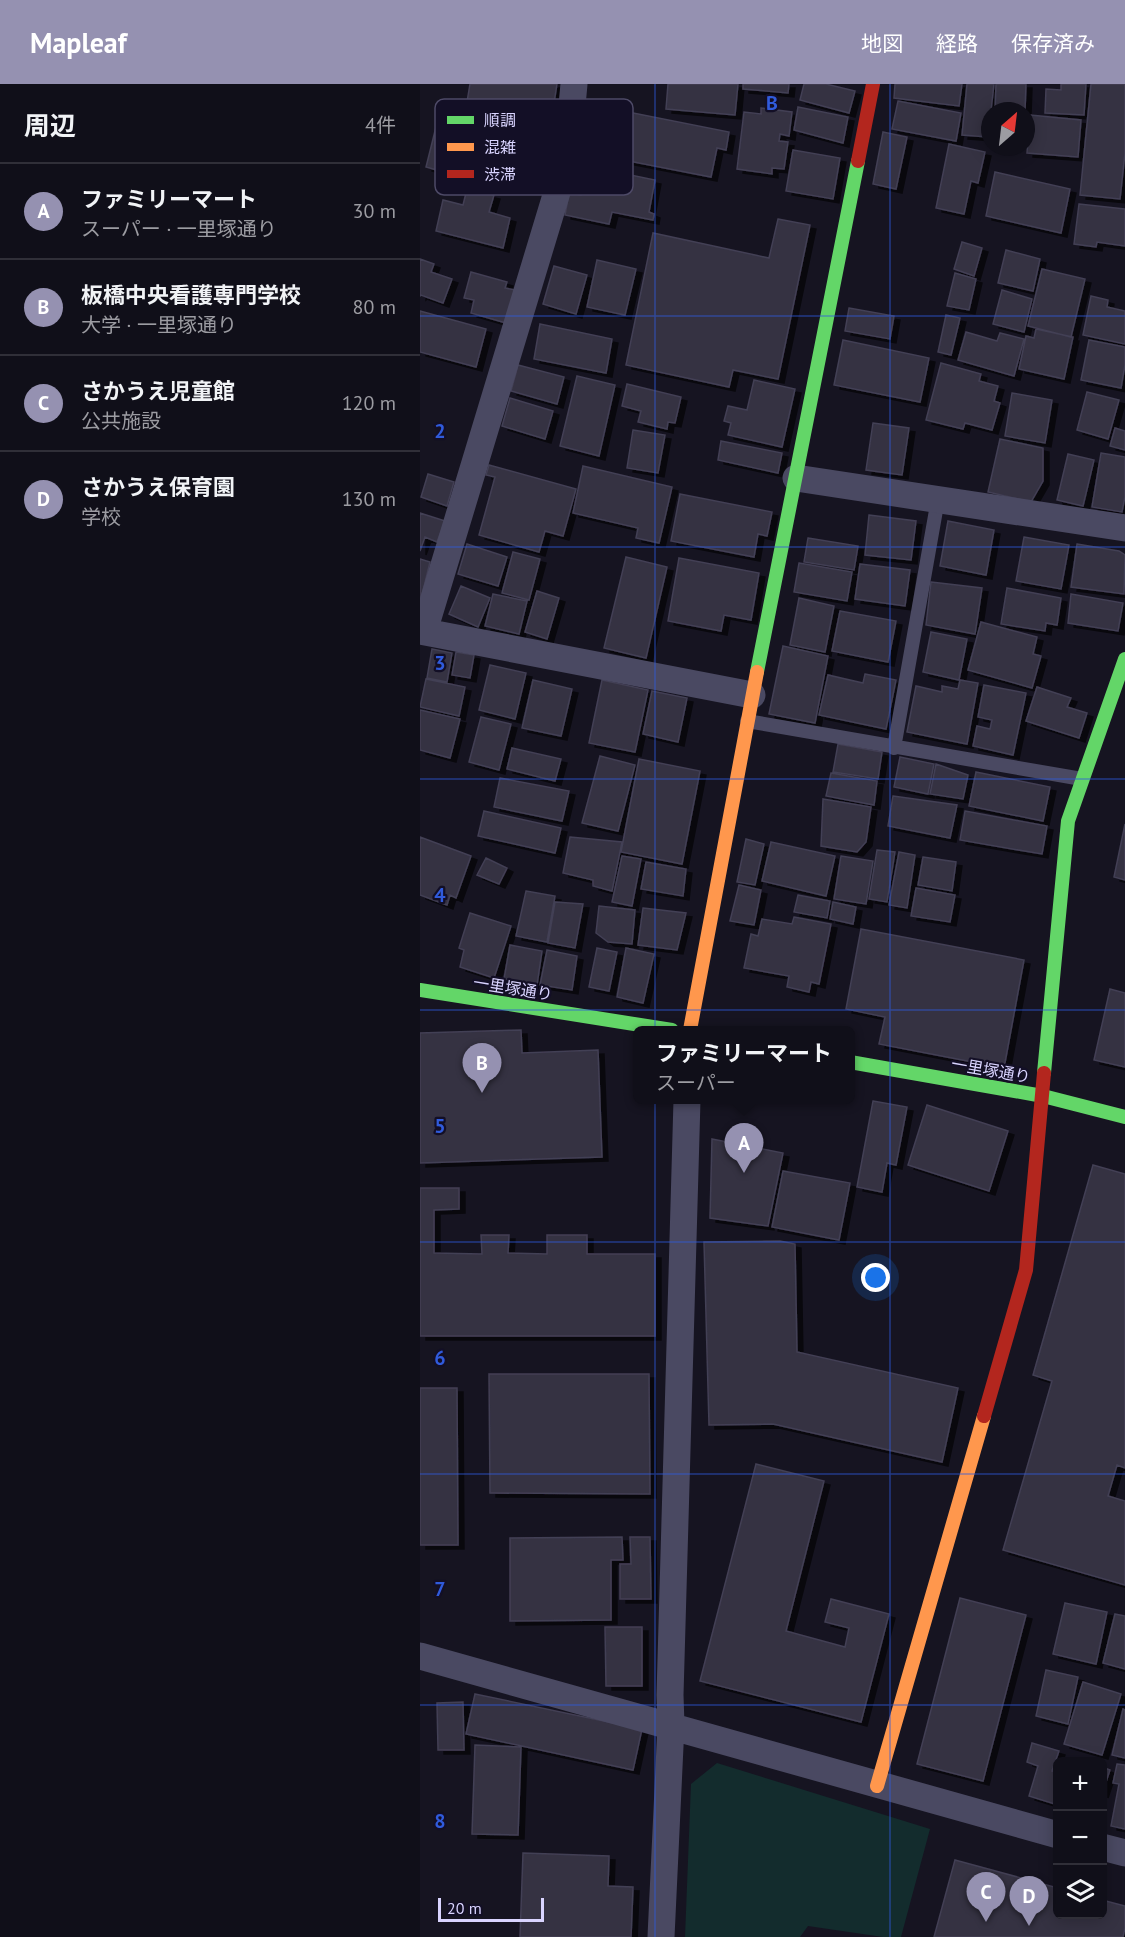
<!DOCTYPE html>
<html lang="ja">
<head>
<meta charset="utf-8">
<style>
  :root { --surface:#100f19; --page:#191822; --text:#f1f3f6; --muted:#9c9ca2; --line:#302f38; --accent:#9591b1 }
  body { margin:0; font-family:"PT Sans","Noto Sans JP",sans-serif; background:var(--page); color:var(--text) }
  .controls { position:absolute; right:18px; bottom:18px; display:grid; overflow:hidden; border-radius:9px; box-shadow:0 3px 15px #0003 }
  .controls button { width:54px; height:54px; display:grid; place-items:center; padding:0; border:0; border-bottom:2px solid var(--line); background:var(--surface); color:var(--text); font:30px sans-serif }
  .compass { position:absolute; left:561px; top:18px; width:54px; height:54px; border-radius:50%; background:var(--surface); box-shadow:0 3px 15px #0003; rotate:28deg }
  .scale { position:absolute; left:18px; bottom:15px; width:106px; box-sizing:border-box; padding-left:6px; border:3px solid #d9d4ff; border-top:0; font-size:16px; line-height:21px; white-space:nowrap; color:#d9d4ff; -webkit-text-stroke:4px #130f26; paint-order:stroke }
  .you { position:absolute; left:456px; top:1194px; width:21px; height:21px; margin:-15px; border:4px solid #fff; border-radius:50%; background:#1a73e8; box-shadow:0 0 0 9px #1a73e833 }
  .badge { display:grid; place-items:center; width:39px; height:39px; border-radius:50%; background:var(--accent); color:#fff; font-size:20px; font-weight:700 }
  .pin { position:absolute; translate:-50% -50px; filter:drop-shadow(0 2px 3px #0008) }
  .pin::after { content:''; position:absolute; top:32px; width:21px; height:18px; background:inherit; clip-path:polygon(0 0,100% 0,50% 100%) }
  .popup { position:absolute; left:213px; top:942px; width:222px; height:78px; box-sizing:border-box; display:grid; place-content:center; border-radius:9px; background:var(--surface); filter:drop-shadow(0 2px 4px #0005); font-size:20px; white-space:nowrap; color:var(--muted) }
  .popup b { font-size:22px; color:var(--text) }
  .popup::after { content:''; position:absolute; left:50%; top:100%; margin-left:-12px; border:12px solid transparent; border-top-color:var(--surface) }
  .list { margin:0; padding:0; list-style:none }
  h2 { display:flex; justify-content:space-between; align-items:center; height:78px; margin:0; padding:0 24px; font-size:26px }
  h2 small { font-size:20px; font-weight:400; color:var(--muted) }
  .list li { display:grid; grid-template-columns:39px 1fr auto; gap:18px; align-items:center; box-sizing:border-box; height:96px; padding:0 24px; border-top:2px solid var(--line) }
  .list b { display:block; font-size:22px; white-space:nowrap }
  .list p { margin:0; font-size:20px; white-space:nowrap; color:var(--muted) }
  .list em { font-size:20px; font-style:normal; color:var(--muted) }
  .icon { flex:none; width:33px; height:33px; fill:none; stroke:currentColor; stroke-width:2; stroke-linecap:round; stroke-linejoin:round }
  .map { position:relative; flex:none; width:705px; height:1853px; overflow:hidden }
  header { display:flex; align-items:center; gap:36px; box-sizing:border-box; height:84px; padding:0 30px; background:var(--accent); color:#fff }
  header strong { font-size:28px }
  nav { display:flex; gap:33px; margin-inline-start:auto; font-size:21px }
  main { display:flex }
  aside { flex:1; background:var(--surface) }
  .map>svg:first-child { display:block }
  .green { fill:#132c2d }
  .building { fill:#343243; stroke:#433f54; stroke-width:1.5; filter:url(#shadow) }
  .lines { fill:none; stroke-linecap:round; stroke-linejoin:round }
  .lane { stroke:#4a4962; stroke-width:14 }
  .street { stroke:#4a4962; stroke-width:27 }
  .fast { stroke:#63d668; stroke-width:14 }
  .slow { stroke:#ff974d; stroke-width:14 }
  .jam { stroke:#b3261e; stroke-width:14 }
  .grid { fill:none; stroke:#305bdc; stroke-width:1.5; stroke-opacity:0.55 }
  .labels { text-anchor:middle; stroke-width:4.5; stroke-linejoin:round; paint-order:stroke }
  .street-label { font-size:16px; fill:#d9d4ff; stroke:#130f26 }
  .key { fill:#130f26; stroke:#4e4a67; stroke-width:1.5 }
  .key-label { font-size:16px; fill:#d9d4ff }
  .grid-label { font-size:20px; text-anchor:middle; font-weight:bold; fill:#305bdc; stroke:#130f26; stroke-width:4.5; stroke-linejoin:round; paint-order:stroke }
</style>
</head>
<body>
<header>
<strong>Mapleaf</strong>
<nav><a>地図</a><a>経路</a><a>保存済み</a></nav>
</header>
<main>
<aside>
<h2>周辺<small>4件</small></h2>
<ul class="list">
<li><span class="badge">A</span><div><b>ファミリーマート</b><p>スーパー · 一里塚通り</p></div><em>30 m</em></li>
<li><span class="badge">B</span><div><b>板橋中央看護専門学校</b><p>大学 · 一里塚通り</p></div><em>80 m</em></li>
<li><span class="badge">C</span><div><b>さかうえ児童館</b><p>公共施設</p></div><em>120 m</em></li>
<li><span class="badge">D</span><div><b>さかうえ保育園</b><p>学校</p></div><em>130 m</em></li>
</ul>
</aside>
<div class="map">
<svg width="705" height="1853" viewBox="0 0 705 1853">
  <defs>
    <filter id="shadow"><feDropShadow dx="6" dy="4" stdDeviation="0" flood-color="#0009"/></filter>
  </defs>
  <rect width="100%" height="100%" fill="#161421"/>
  <path class="green" d="M297,1679L510,1745L481,1853H463L388,1842L380,1853H265L271,1700Z"/>
  <path class="building" d="M50,0H137L130,44L86,36L87,31L46,24Z
    M248,0H318L315,31L246,25Z
    M323,0H369L368,9L323,5Z
    M384,0H406L435,7L429,29L380,16Z
    M475,0H542L539,22L474,14Z
    M547,0H574L568,53L542,51Z
    M576,0H606L605,27H575Z
    M641,0H666L664,31L625,29L626,5L641,6Z
    M671,0H705V69L700,115L660,111Z
    M478,17L541,29L536,57L472,45Z
    M378,23L428,33L423,59L374,46Z
    M341,24L372,28L369,52L360,50L359,57L368,58L364,85L352,84V90L317,85L324,28L341,30Z
    M198,26L309,48L306,66L297,64L291,93L188,73Z
    M610,31L661,36L658,73L607,69Z
    M17,39L61,50L48,95L6,83Z
    M463,48L487,53L476,105L453,100Z
    M529,60L565,68L558,99L551,97L544,130L516,124Z
    M373,66L420,74L413,115L366,107Z
    M167,82L235,96L229,128L234,130L233,136L192,128L189,140L145,131L149,109L161,111Z
    M575,88L650,105L641,149L566,132Z
    M47,105L74,111L69,128L90,134L83,164L16,147L23,116L43,121Z
    M659,120L705,125V162L677,158L676,163L654,160Z
    M358,135L390,141L358,295L313,286L309,303L206,281L233,149L349,174Z
    M542,158L562,164L554,192L534,185Z
    M586,166L620,175L613,207L578,199Z
    M0,175L14,180L11,188L32,195L23,219L1,211L0,212Z
    M177,176L216,185L205,231L167,223Z
    M134,182L167,191L156,230L123,220Z
    M622,185L665,195L651,253L608,242Z
    M51,188L87,198L85,204L95,206L86,239L51,229L54,216L44,214Z
    M535,189L556,195L549,226L527,222Z
    M582,206L612,215L604,248L573,240Z
    M671,212L688,216L687,223L705,227V260L663,251Z
    M429,224L474,232L470,255L425,247Z
    M0,227L66,245L56,283L0,268Z
    M526,231L540,234L531,271L518,268Z
    M120,240L192,255L186,289L114,275Z
    M616,245L653,253L644,295L599,285L606,252L614,254Z
    M546,248L577,257L580,249L604,255L594,292L538,276Z
    M423,256L509,274L500,318L414,301Z
    M669,256L705,263V281L701,304L661,296Z
    M521,279L561,290L559,297L578,302L574,317L580,319L572,346L545,339L543,345L506,336Z
    M98,281L144,293L137,320L91,307Z
    M157,292L195,301L179,372L140,362Z
    M334,296L375,305L362,363L308,351L311,339L304,337L308,322L327,326Z
    M207,300L261,313L255,339L248,338L247,345L218,338L221,327L202,322Z
    M667,308L699,316L688,355L657,346Z
    M592,309L632,316L625,359L585,352Z
    M90,314L133,327L125,355L82,342Z
    M453,339L489,344L482,391L446,386Z
    M695,344L705,347V366L690,362Z
    M213,346L245,351L238,389L207,384Z
    M580,355L623,364V397L611,418L568,408Z
    M301,357L362,369L358,389L298,376Z
    M681,369L705,373V413L702,428L672,423Z
    M648,370L674,376L663,422L637,416Z
    M69,381L156,405L143,452L125,447L119,468L59,451L75,393L66,391Z
    M163,382L252,403L239,459L216,454L218,444L153,429Z
    M8,390L34,398L27,422L1,413Z
    M260,410L352,428L347,452L338,450L334,473L251,457Z
    M0,429L25,437L17,458L5,453L0,467Z
    M449,431L496,437L491,476L445,471Z
    M528,437L574,446L566,491L520,482Z
    M604,453L649,461L641,505L596,497Z
    M388,454L438,462L434,486L384,478Z
    M47,460L87,473L78,502L38,490Z
    M657,460L699,467L705,471L704,510L651,503Z
    M93,468L120,475L109,516L82,509Z
    M206,473L247,483L226,574L184,564Z
    M259,474L339,489L331,536L304,531L301,547L248,537Z
    M0,475L10,478L0,519Z
    M379,479L432,488L427,517L374,508Z
    M440,480L490,486L485,522L435,515Z
    M511,498L562,504L555,550L506,541Z
    M41,502L70,514L58,543L29,530Z
    M587,504L641,514L637,541L626,539L625,547L581,540Z
    M117,507L139,514L127,555L105,548Z
    M73,510L107,517L99,550L65,542Z
    M651,510L703,519L698,547L648,539Z
    M379,514L414,522L405,568L370,561Z
    M420,527L476,537L468,578L412,567Z
    M561,538L617,553L613,570L621,572L612,604L548,586Z
    M511,548L547,555L539,596L503,588Z
    M363,562L408,572L395,639L349,630Z
    M12,565L32,569L27,598L7,594Z
    M36,568L54,571L50,594L32,591Z
    M70,581L106,589L95,635L59,626Z
    M445,590L476,596L466,645L399,631L408,591L443,599Z
    M6,595L45,603L39,632L0,623Z
    M113,596L152,605L141,652L102,644Z
    M182,596L228,606L215,668L169,659Z
    M540,596L558,599L547,660L487,648L496,602L522,608V602L538,605Z
    M564,601L606,609L593,671L553,662L557,642L570,645L572,636L558,633Z
    M617,603L651,614L647,623L667,629L659,654L606,637Z
    M232,607L267,614L258,658L223,650Z
    M0,626L40,635L30,674L0,666Z
    M61,633L91,640L79,686L49,678Z
    M418,660L462,668L458,695L413,688Z
    M92,664L141,675L135,697L87,685Z
    M180,672L215,681L198,747L162,739Z
    M480,673L514,680L508,710L474,703Z
    M219,675L280,687L262,780L201,768Z
    M516,680L548,691L543,715L510,710Z
    M556,688L630,703L623,737L549,722Z
    M411,689L457,697L454,721L406,712Z
    M80,694L149,707L142,737L74,723Z
    M473,712L537,721L530,754L468,742Z
    M403,715L451,723L446,758L437,768L401,762Z
    M64,727L141,744L135,769L58,752Z
    M545,727L627,742L622,770L540,756Z
    M705,740V796L694,793Z
    M0,753L51,772L36,814L30,811L27,821L0,811Z
    M150,753L202,758L192,807L173,802V796L143,789Z
    M326,755L344,760L335,801L317,798Z
    M351,758L415,772L406,812L342,797Z
    M457,766L475,768L467,818L449,815Z
    M479,768L495,771L487,824L469,821Z
    M202,772L221,775L212,822L192,818Z
    M421,772L453,777L446,820L414,815Z
    M503,773L536,778L532,807L498,801Z
    M66,774L87,784L79,800L57,791Z
    M226,778L266,785L263,812L221,805Z
    M319,801L341,806L334,841L310,837Z
    M496,804L535,811L530,838L491,832Z
    M106,807L135,812L127,858L96,852Z
    M378,811L410,817L407,834L374,828Z
    M135,818L163,820L155,864L128,859Z
    M413,818L436,823L433,840L410,835Z
    M179,822L215,826L212,860L188,858L176,849Z
    M223,824L266,829L257,866L218,861Z
    M50,829L91,842L74,894L40,883L44,866L39,864Z
    M374,833L411,840L399,900L391,898L389,908L367,903L369,892L324,884L331,850L338,852L342,835L372,840Z
    M441,845L604,876L584,984L459,960L465,933L426,925Z
    M90,861L122,867L117,901L84,895Z
    M177,864L197,868L189,907L169,903Z
    M206,864L234,870L223,919L197,913Z
    M127,866L157,872L152,906L120,901Z
    M690,905L705,909V983L674,976Z
    M101,946L102,969L178,966L182,1073L0,1079V949Z
    M453,1017L487,1023L476,1081L467,1079L462,1108L437,1103Z
    M507,1021L588,1047L569,1107L488,1081Z
    M292,1055L363,1069L348,1142L290,1134Z
    M673,1081L705,1090V1384L697,1381L688,1412L705,1417V1501L583,1466L632,1297L613,1291Z
    M363,1087L430,1099L419,1156L352,1143Z
    M0,1104H39V1125L14,1126V1169L62,1170L61,1151H89L88,1169L127,1170V1151H167V1170H235V1252H0Z
    M360,1157L375,1160L377,1268L538,1304L522,1378L353,1340L289,1341L284,1158Z
    M69,1290H229L230,1410L70,1409Z
    M0,1304H37L38,1461H0Z
    M336,1380L404,1397L366,1547L425,1563L429,1544L405,1538L411,1515L469,1530L441,1638L280,1597Z
    M202,1453L203,1476H191V1536L90,1537V1454Z
    M210,1453H230L231,1515H200V1480H211Z
    M540,1514L606,1531L563,1697L497,1680Z
    M645,1519L687,1528L676,1580L633,1570Z
    M695,1530L705,1532V1585L683,1579Z
    M185,1543H222V1602H186Z
    M626,1586L658,1593L648,1640L616,1632Z
    M663,1598L701,1610L682,1671L644,1660Z
    M55,1610L222,1645L213,1686L46,1650Z
    M43,1618L44,1666H18L17,1619Z
    M703,1625L705,1626V1674L692,1671Z
    M612,1659L639,1667L632,1687L638,1689V1721L609,1712L618,1682L607,1678Z
    M55,1661L101,1663L98,1751L52,1750Z
    M697,1680L705,1681V1745L691,1742L699,1700L693,1699Z
    M682,1683L690,1686L682,1710Z
    M103,1769L189,1772L188,1802L213,1803L211,1853H100Z
    M535,1776L638,1804V1830H682V1816L705,1822V1844L703,1853H514Z"/>
  <g class="lines">
    <path class="lane" d="M327,637L662,695
      M474,664L518,415"/>
    <path class="street" d="M376,394L705,444
      M0,547L332,611
      M4,547L147,75L154,0
      M0,1572L638,1751
      M682,1763L705,1769
      M241,1853L251,1641L250,1611L267,1016"/>
    <path class="fast" d="M337,588L438,77
      M0,906L252,946
      M430,978L623,1012L705,1033
      M624,989L648,737L705,575"/>
    <path class="slow" d="M270,946L337,588
      M457,1702L564,1332"/>
    <path class="jam" d="M438,77L453,0
      M564,1332L606,1186L624,989"/>
  </g>
  <path class="grid" d="M235,0V1853M470,0V1853M0,232H705M0,463H705M0,695H705M0,926H705M0,1158H705M0,1390H705M0,1621H705"/>
  <g class="labels">
    <g class="street-label">
      <text transform="translate(93 904) rotate(9)" y="6">一里塚通り</text>
      <text transform="translate(571 986) rotate(10)" y="6">一里塚通り</text>
    </g>
  </g>
  <rect x="15" y="15" width="198" height="96" rx="9" class="key"/>
  <rect x="27" y="32" width="27" height="8" fill="#63d668"/>
  <rect x="27" y="59" width="27" height="8" fill="#ff974d"/>
  <rect x="27" y="86" width="27" height="8" fill="#b3261e"/>
  <g class="key-label">
    <text x="64" y="42">順調</text>
    <text x="64" y="69">混雑</text>
    <text x="64" y="96">渋滞</text>
  </g>
  <g class="grid-label">
    <text x="352" y="26">B</text>
    <text x="20" y="354">2</text>
    <text x="20" y="586">3</text>
    <text x="20" y="818">4</text>
    <text x="20" y="1049">5</text>
    <text x="20" y="1281">6</text>
    <text x="20" y="1512">7</text>
    <text x="20" y="1744">8</text>
  </g>
</svg>
<div class="controls">
<button>+</button>
<button>−</button>
<button><svg class="icon" aria-label="layers" viewBox="0 0 24 24"><path d="M12 4l9 5-9 5-9-5zM3 14l9 5 9-5"/></svg></button>
</div>
<svg class="compass" viewBox="-18 -18 36 36"><path d="M0-13l5 13h-10z" fill="#e53935"/><path d="M0 13l5-13h-10z" fill="#9c9ca2"/></svg>
<div class="scale">20 m</div>
<div class="you"></div>
<div class="pin badge" style="left:324px;top:1089px">A</div>
<div class="popup"><b>ファミリーマート</b>スーパー</div>
<div class="pin badge" style="left:62px;top:1009px">B</div>
<div class="pin badge" style="left:566px;top:1838px">C</div>
<div class="pin badge" style="left:609px;top:1842px">D</div>
</div>
</main>
</body>
</html>
